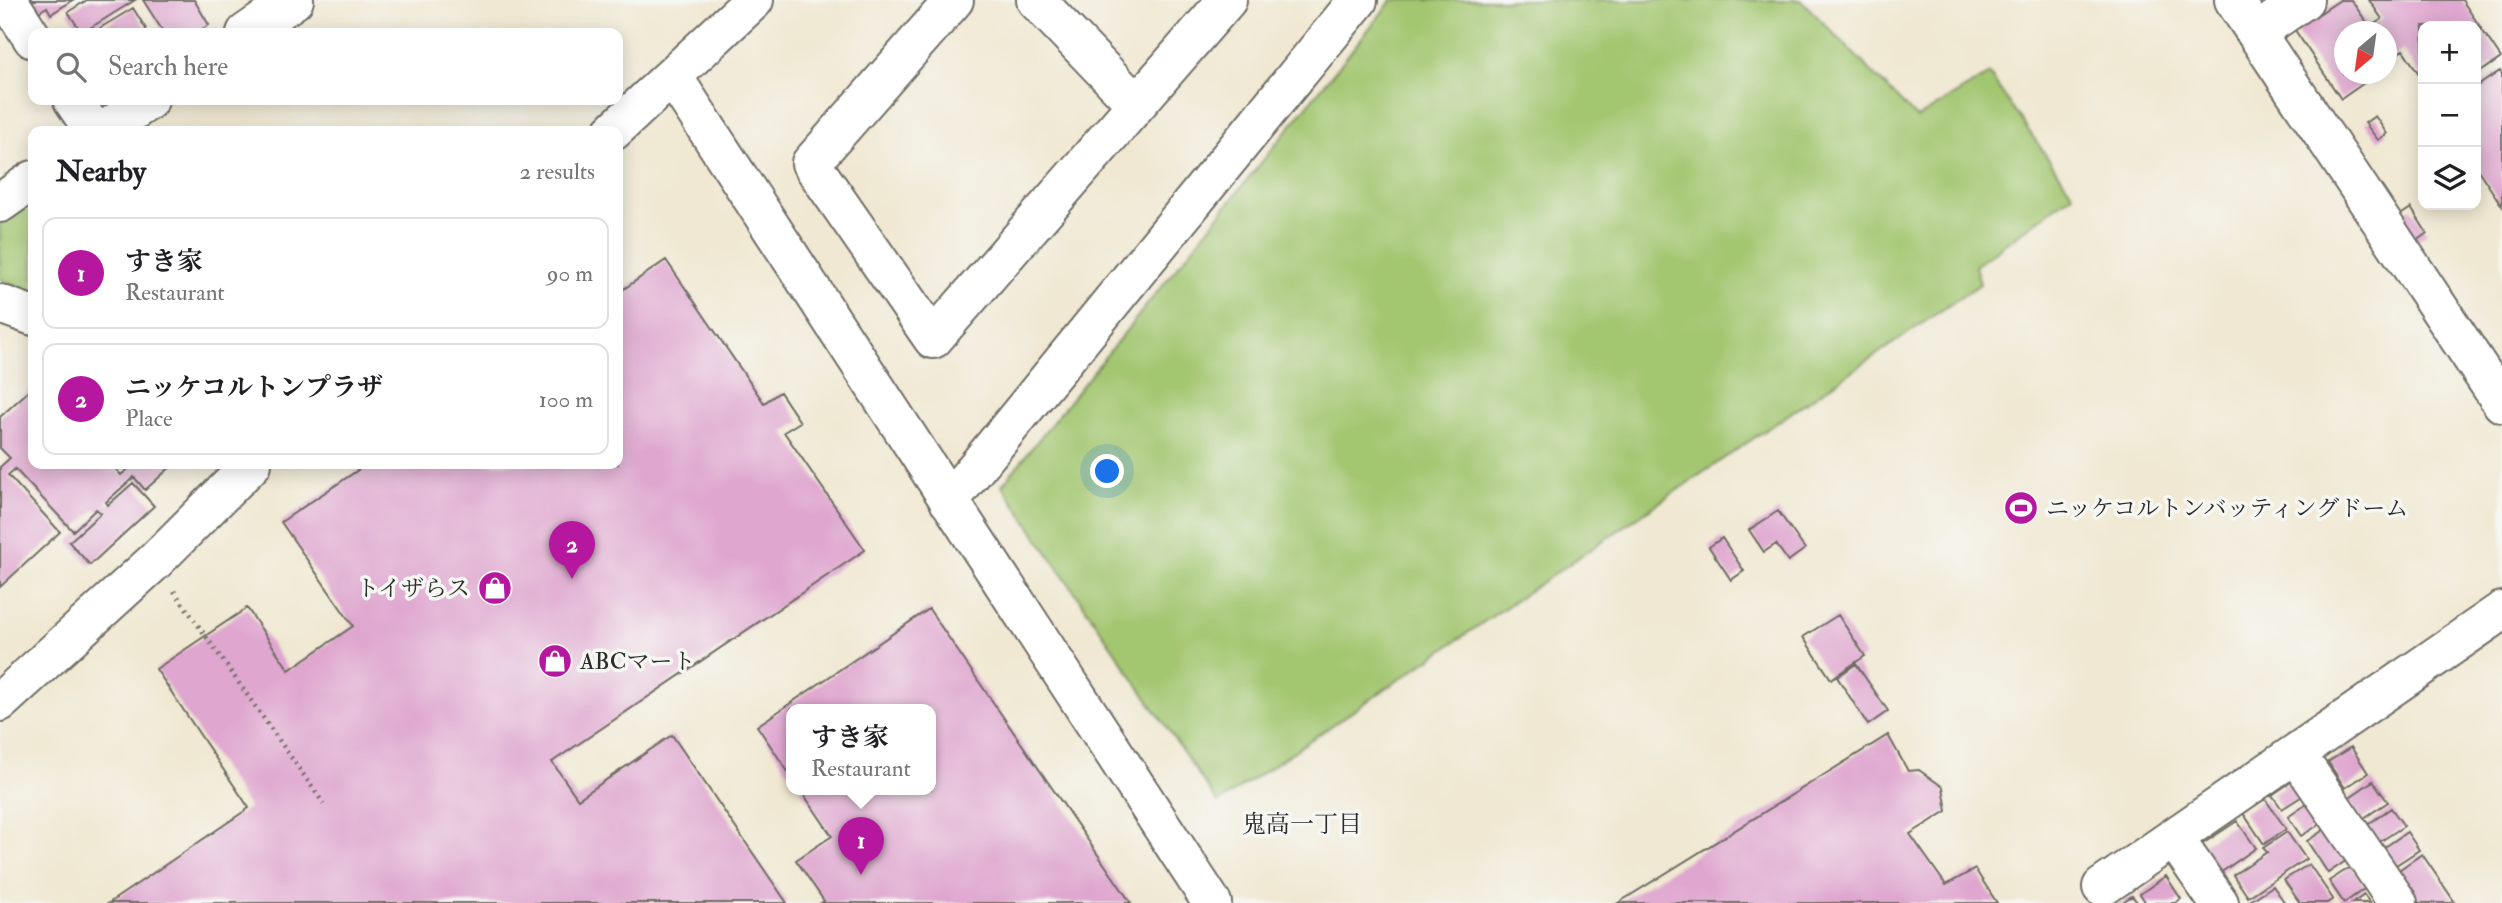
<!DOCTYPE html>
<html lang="en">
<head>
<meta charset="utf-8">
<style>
  :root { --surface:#fff; --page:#f2f2f2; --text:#202124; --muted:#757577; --line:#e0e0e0; --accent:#b5179e }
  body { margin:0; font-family:"IM FELL Double Pica","Noto Serif JP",serif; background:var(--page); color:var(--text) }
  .controls { position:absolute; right:21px; top:21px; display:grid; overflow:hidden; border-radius:14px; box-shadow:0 4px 18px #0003 }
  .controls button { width:63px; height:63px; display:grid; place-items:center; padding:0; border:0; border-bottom:2px solid var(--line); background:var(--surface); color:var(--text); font:35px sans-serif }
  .compass { position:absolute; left:2334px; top:21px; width:63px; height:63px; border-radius:50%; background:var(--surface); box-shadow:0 4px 18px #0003; rotate:209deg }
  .you { position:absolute; left:1108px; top:472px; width:24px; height:24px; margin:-18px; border:5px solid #fff; border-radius:50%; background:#1a73e8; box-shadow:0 0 0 10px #1a73e833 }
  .badge { display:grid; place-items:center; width:46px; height:46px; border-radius:50%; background:var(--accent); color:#fff; font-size:23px; font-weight:700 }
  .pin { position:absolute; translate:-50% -58px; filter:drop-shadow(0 2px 4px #0008) }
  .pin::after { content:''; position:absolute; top:37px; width:24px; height:21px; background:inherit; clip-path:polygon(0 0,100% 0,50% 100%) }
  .popup { position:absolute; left:786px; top:704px; width:150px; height:91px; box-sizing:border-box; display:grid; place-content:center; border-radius:14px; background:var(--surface); filter:drop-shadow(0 2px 5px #0005); font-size:23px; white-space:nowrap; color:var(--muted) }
  .popup b { font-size:26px; color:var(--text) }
  .popup::after { content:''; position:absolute; left:50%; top:100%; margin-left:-14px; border:14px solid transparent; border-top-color:var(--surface) }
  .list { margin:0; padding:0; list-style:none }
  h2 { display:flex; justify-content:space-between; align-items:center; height:91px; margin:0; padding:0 28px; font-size:30px }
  h2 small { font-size:23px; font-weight:400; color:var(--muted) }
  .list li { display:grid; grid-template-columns:46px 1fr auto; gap:21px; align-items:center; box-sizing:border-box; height:112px; margin:0 14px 14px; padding:0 14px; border:2px solid var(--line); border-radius:14px }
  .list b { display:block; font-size:26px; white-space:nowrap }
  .list p { margin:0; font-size:23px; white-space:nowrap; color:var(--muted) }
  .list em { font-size:23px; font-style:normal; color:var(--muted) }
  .icon { flex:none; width:38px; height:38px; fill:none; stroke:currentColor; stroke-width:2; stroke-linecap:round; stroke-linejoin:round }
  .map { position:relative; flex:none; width:2502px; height:903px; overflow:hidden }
  .search { position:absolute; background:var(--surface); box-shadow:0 4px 18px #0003; left:28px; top:28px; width:595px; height:77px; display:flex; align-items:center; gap:18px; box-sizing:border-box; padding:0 24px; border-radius:14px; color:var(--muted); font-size:26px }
  .panel { position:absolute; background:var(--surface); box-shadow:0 4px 18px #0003; left:28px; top:126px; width:595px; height:343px; border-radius:14px }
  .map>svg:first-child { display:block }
  .green { fill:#a3c66f; stroke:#67784d; stroke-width:2 }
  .building { fill:#dfa6cf }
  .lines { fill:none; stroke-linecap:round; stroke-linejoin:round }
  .minor-casing { stroke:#706d65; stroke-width:42 }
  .path { stroke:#706d65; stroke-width:4.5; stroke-dasharray:2 5; stroke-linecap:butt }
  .minor { stroke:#fff; stroke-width:38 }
  .labels { text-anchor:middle; stroke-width:7; stroke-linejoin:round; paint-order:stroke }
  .poi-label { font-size:23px; fill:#2b2b2b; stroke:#f6f6f2; text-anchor:start }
  .neighbourhood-label { font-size:24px; fill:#2b2b2b; stroke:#f6f6f2 }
</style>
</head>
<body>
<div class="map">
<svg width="2502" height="903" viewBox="0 0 2502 903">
  <rect width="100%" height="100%" fill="#f6f6f2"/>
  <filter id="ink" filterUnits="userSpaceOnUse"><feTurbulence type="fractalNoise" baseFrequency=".0143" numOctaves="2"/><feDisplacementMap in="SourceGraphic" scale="14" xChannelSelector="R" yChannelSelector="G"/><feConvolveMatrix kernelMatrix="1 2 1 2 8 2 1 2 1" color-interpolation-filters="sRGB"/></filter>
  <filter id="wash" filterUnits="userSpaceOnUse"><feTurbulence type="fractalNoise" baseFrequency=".00686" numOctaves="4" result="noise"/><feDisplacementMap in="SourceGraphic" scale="28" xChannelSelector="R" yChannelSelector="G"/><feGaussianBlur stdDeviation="1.57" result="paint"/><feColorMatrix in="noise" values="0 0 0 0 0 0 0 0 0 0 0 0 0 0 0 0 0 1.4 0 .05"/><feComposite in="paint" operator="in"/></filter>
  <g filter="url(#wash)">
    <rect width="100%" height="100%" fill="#f0e8d2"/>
    <path class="green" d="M1392,0H1801L1917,118L1989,74L2073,194L1975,266L1980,284L1218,803L1002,485Z
      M33,189V292L0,279V212Z"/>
    <g id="blocks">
      <path class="building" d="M29,0H73L51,14L47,7L37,13Z
        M87,0H135L82,33L68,12Z
        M143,0H194L209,25L195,33H164Z
        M2340,0H2351L2370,27L2382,19L2369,0H2462L2501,58L2476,75V26H2423V80L2403,50L2386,61V32H2344V74H2368L2361,78L2364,83L2341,99L2295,30Z
        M133,8L146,29L145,33H104L100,28Z
        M2500,71L2502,74V206L2476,167V87Z
        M2375,116L2387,134L2378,140L2365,123Z
        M2411,208L2427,233L2416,241L2399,216Z
        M666,260L764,403L780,392L800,422L784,432L865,550L552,762L578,799L672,735L787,903H109L249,808L156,669L247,608L289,670L353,626L281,522L367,464H618V293Z
        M33,387V464H111L121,475L131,467L128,464H174L145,490L134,477L106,502L108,505L133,483L154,506L90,565L69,542L101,513L96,509L73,531L15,469L8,475L60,532L0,587V467L10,458L0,448V417Z
        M1778,511L1805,549L1788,561L1776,544L1764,552L1749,530Z
        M1722,538L1744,571L1731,580L1709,547Z
        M929,609L1131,903H821L824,901L796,860L832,836L800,789H931V709H791V776L757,726Z
        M1838,615L1865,656L1831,679L1803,637Z
        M1856,664L1888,711L1868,725L1837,677Z
        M1888,735L1908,771L1919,770L1943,787L1947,811L1910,834L1946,885L1975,869L1997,903H1618Z
        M2351,747L2368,773L2345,788L2328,762Z
        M2294,780L2304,795L2282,809L2272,795Z
        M2373,781L2388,802L2361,820L2347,799Z
        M2265,799L2286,829L2264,844L2243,813Z
        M2311,801L2325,821L2301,836L2288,817Z
        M2391,808L2404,826L2378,843L2366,826Z
        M2237,821L2256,848L2220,873L2201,845Z
        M2325,829L2347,860L2328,873L2307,841Z
        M2287,832L2306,859L2248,897L2233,875L2267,852L2263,848Z
        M2407,832L2419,850L2393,867L2382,849Z
        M2422,854L2454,901L2451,903H2417L2396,872Z
        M2309,864L2333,899L2327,903H2300L2284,880Z
        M2352,866L2367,887L2344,903L2329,881Z
        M2166,876L2181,899L2175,903H2146L2140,894Z
        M2273,886L2285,903H2247Z
        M2364,895L2370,903H2353Z
        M2132,896L2138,903H2121Z"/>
    </g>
  </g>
  <g filter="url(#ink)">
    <use href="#blocks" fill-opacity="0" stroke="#706d65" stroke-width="2"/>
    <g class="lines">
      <g class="minor-casing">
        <path id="minor" d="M8,0L33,39
          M954,0L811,163L933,339L1227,0
          M1036,0L1136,104
          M2234,0L2502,403
          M246,33L294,0
          M2256,33L2304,0
          M673,77L1212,903
          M73,100L94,131
          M104,131L149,100
          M613,131L754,0
          M0,203L33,180
          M0,304L33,316
          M949,501L1358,0
          M0,702L154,562L252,464
          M2296,754L2398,903
          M2174,838L2219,903
          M2102,887L2502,611"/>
      </g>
      <path class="path" d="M174,591L324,804"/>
      <use href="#minor" class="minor"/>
    </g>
  </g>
  <defs>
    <g id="stadium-disc" transform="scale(1.75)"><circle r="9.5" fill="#b5179e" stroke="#f6f6f2"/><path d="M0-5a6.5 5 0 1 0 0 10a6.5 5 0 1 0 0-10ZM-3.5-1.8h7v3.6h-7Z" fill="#fff"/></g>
    <g id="shop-disc" transform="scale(1.75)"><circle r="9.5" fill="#b5179e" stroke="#f6f6f2"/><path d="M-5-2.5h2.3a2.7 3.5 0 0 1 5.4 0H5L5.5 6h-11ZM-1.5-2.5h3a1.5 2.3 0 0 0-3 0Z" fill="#fff"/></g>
  </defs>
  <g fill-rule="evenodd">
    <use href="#stadium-disc" x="2021" y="508"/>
    <use href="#shop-disc" x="495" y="588"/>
    <use href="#shop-disc" x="555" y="661"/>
  </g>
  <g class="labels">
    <g class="poi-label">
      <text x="2046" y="516">ニッケコルトンバッティングドーム</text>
      <text x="470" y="596" text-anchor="end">トイザらス</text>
      <text x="580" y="669">ABCマート</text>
    </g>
    <g class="neighbourhood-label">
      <text x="1302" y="832">鬼高一丁目</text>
    </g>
  </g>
</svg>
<div class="controls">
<button>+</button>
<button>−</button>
<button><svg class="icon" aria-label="layers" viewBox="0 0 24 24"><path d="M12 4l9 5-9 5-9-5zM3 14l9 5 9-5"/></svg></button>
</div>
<svg class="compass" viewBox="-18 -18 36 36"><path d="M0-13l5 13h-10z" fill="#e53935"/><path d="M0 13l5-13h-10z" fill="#757577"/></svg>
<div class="you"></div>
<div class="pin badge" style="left:861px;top:875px">1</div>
<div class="popup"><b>すき家</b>Restaurant</div>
<div class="pin badge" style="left:572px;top:579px">2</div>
<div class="search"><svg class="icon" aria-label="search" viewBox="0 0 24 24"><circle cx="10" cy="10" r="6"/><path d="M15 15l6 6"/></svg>Search here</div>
<section class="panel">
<h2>Nearby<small>2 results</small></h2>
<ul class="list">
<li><span class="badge">1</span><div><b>すき家</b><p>Restaurant</p></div><em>90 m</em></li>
<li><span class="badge">2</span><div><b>ニッケコルトンプラザ</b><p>Place</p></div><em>100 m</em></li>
</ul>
</section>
</div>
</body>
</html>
